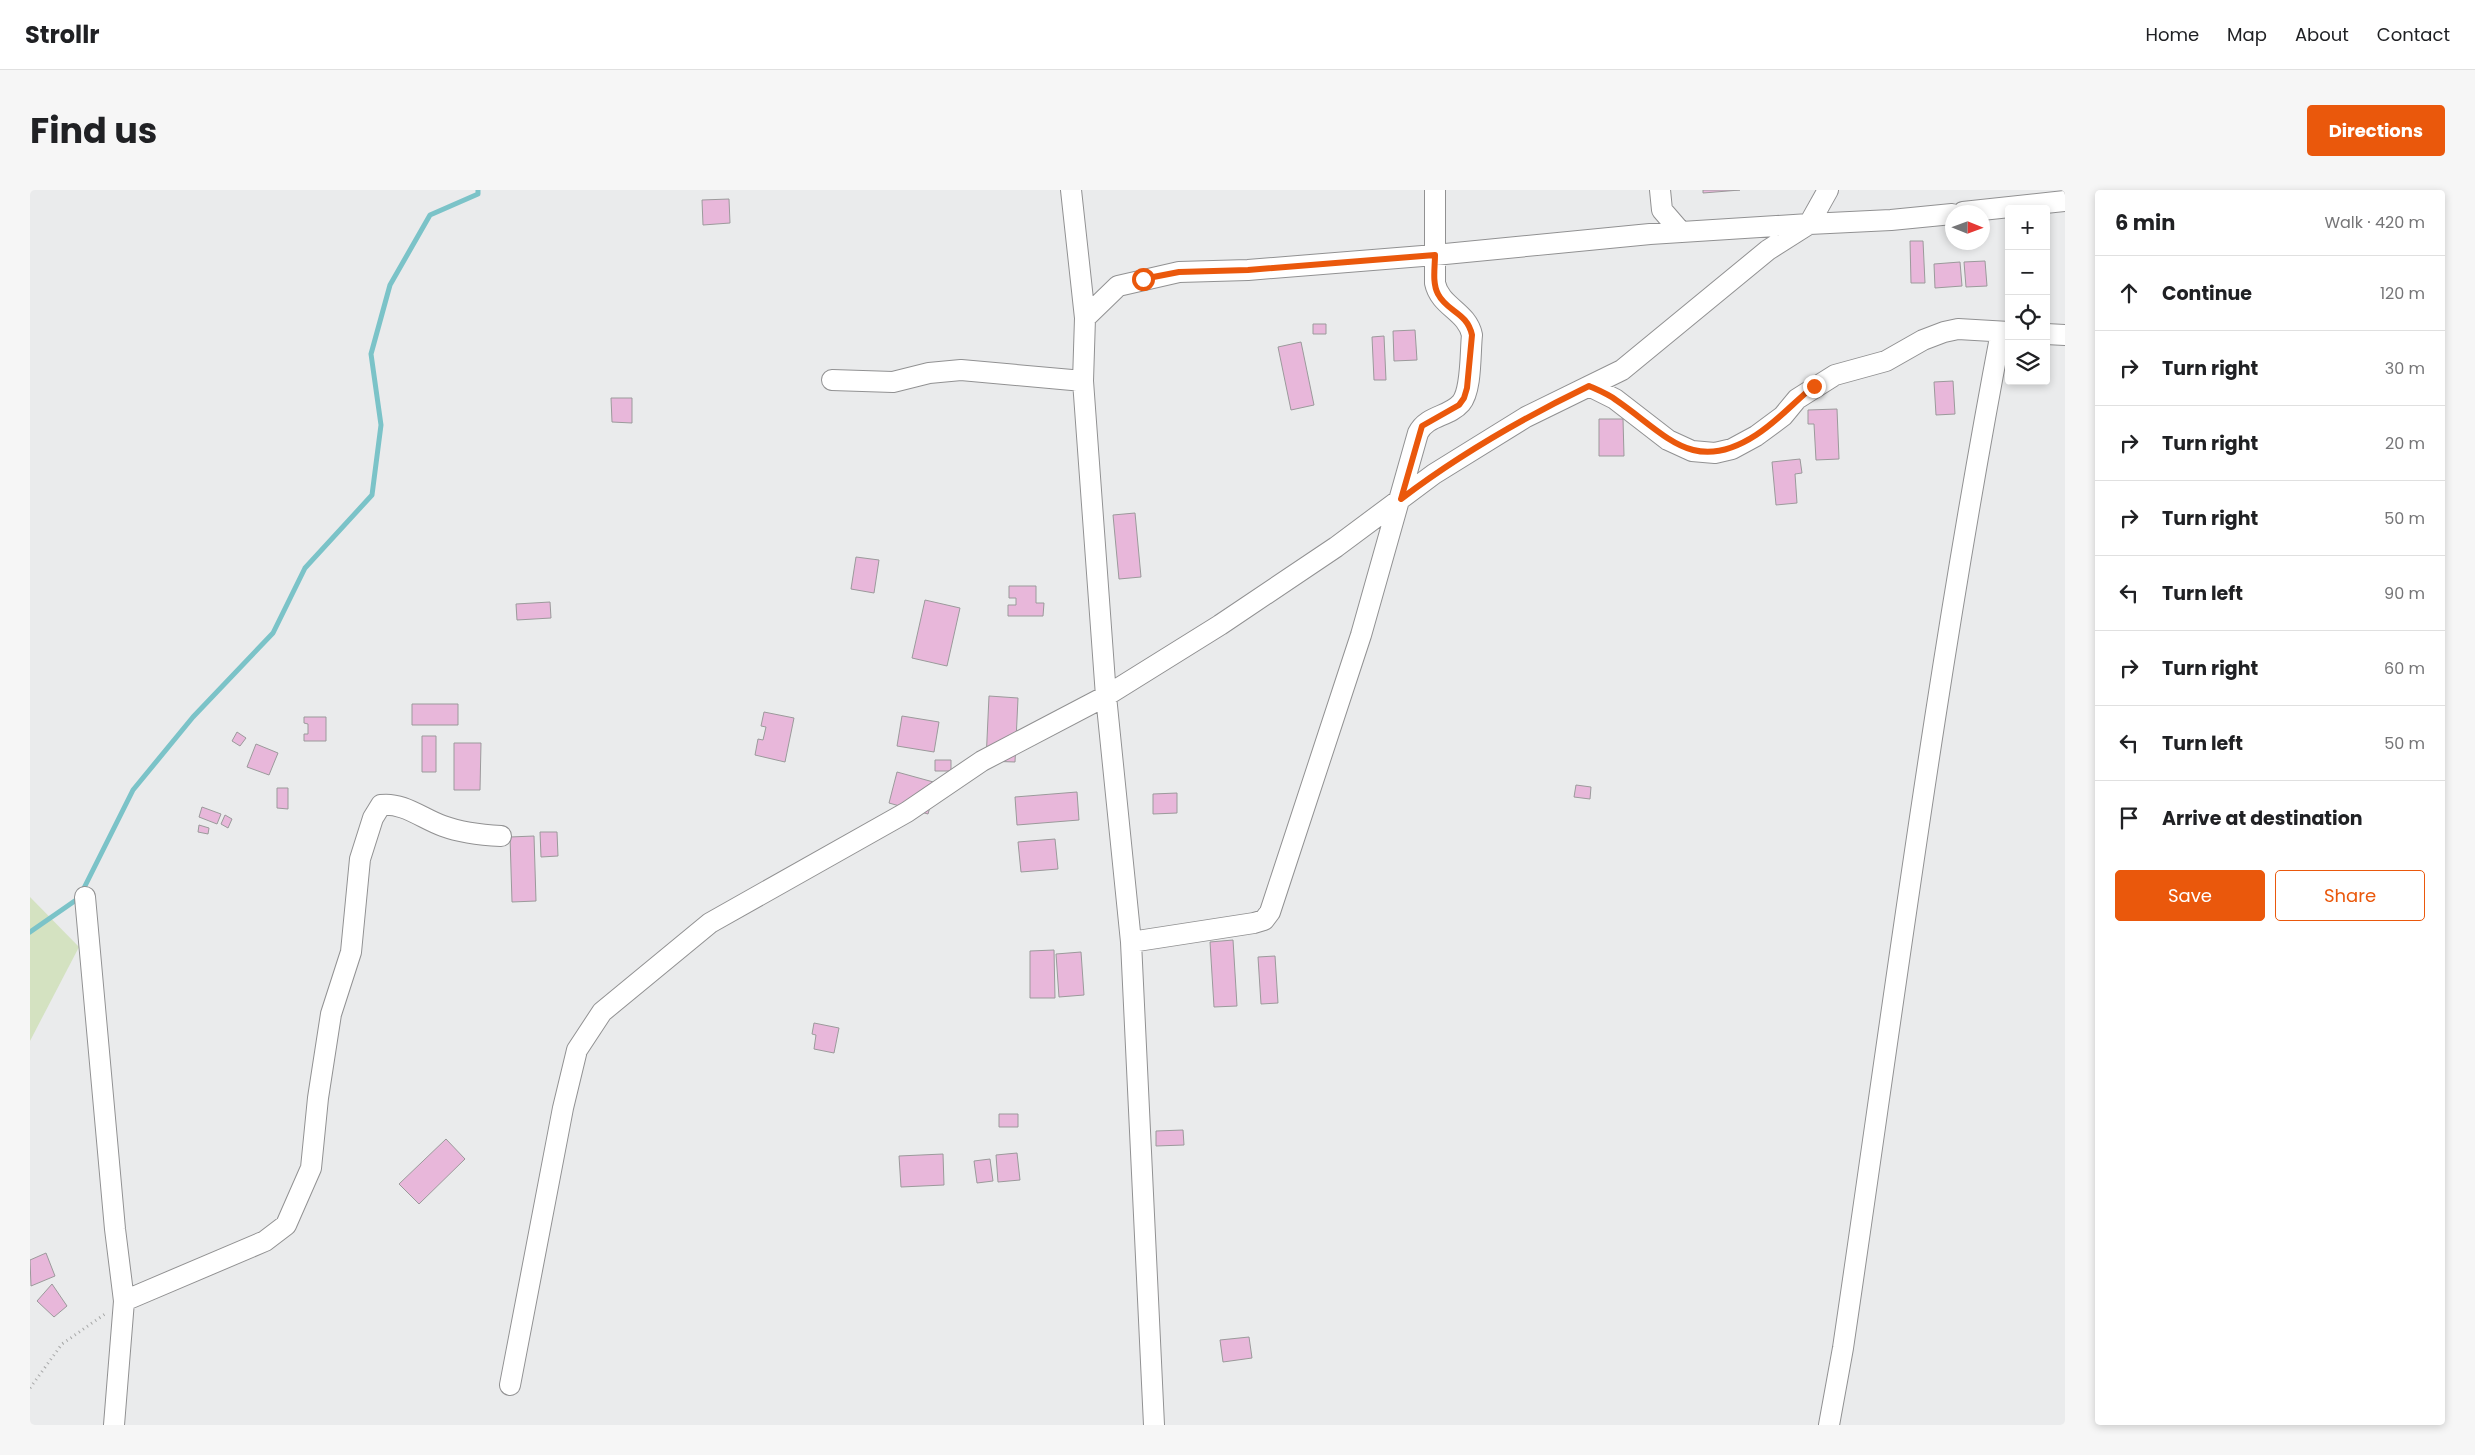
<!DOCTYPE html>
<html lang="en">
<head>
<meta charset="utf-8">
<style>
  :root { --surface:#fff; --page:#f6f6f6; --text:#202124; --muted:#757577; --line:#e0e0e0; --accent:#ea580c }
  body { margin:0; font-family:Poppins,sans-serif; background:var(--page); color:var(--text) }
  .controls { position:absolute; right:15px; top:15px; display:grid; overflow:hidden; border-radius:5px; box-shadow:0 2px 8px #0003 }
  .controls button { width:45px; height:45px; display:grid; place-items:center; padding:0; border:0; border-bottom:1px solid var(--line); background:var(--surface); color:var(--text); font:25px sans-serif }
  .compass { position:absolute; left:1915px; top:15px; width:45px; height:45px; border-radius:50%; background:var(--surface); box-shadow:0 2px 8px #0003; rotate:91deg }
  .stop { position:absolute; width:15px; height:15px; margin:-11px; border:4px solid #ea580c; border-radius:50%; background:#fff }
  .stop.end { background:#ea580c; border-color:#fff; box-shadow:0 1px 5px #0008 }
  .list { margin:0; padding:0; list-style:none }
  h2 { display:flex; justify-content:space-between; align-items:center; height:65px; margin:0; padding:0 20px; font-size:21px }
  h2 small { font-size:16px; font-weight:400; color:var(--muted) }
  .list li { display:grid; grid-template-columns:32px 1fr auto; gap:15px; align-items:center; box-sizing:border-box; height:75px; padding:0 20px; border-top:1px solid var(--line) }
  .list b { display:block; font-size:19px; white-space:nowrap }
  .list em { font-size:16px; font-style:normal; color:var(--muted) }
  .actions { display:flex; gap:10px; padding:15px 20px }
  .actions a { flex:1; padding:11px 0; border:1px solid var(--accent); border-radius:5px; text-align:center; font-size:18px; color:var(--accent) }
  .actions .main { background:var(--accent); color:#fff }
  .icon { flex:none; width:28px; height:28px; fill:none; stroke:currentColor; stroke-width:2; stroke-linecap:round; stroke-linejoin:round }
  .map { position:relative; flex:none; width:2035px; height:1235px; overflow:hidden; border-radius:5px }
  header { display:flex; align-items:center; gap:30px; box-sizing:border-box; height:70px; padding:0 25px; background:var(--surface); border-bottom:1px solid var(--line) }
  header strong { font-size:24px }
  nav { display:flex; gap:28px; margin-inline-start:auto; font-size:18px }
  .intro { display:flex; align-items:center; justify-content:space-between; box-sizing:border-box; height:120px; padding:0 30px }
  h1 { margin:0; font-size:35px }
  .button { padding:12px 22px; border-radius:5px; background:var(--accent); color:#fff; font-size:18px; font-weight:700 }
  main { display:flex; gap:30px; padding:0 30px }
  aside { flex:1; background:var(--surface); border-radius:5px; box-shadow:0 2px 8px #0003 }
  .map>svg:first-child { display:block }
  .green { fill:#d4e2c1 }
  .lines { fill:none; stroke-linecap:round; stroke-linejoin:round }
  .stream { stroke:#7bc3c8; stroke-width:5 }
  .building { fill:#e8b7da; stroke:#9b9a9b }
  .minor-casing { stroke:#919192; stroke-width:22 }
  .path { stroke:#a6a7a7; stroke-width:3; stroke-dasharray:1 4; stroke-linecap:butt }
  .minor { stroke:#fff; stroke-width:20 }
  .route { stroke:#ea580c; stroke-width:6 }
</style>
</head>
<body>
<header>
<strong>Strollr</strong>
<nav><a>Home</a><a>Map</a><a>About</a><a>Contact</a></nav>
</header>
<div class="intro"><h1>Find us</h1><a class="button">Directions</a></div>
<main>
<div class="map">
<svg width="2035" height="1235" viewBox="0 0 2035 1235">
  <rect width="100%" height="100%" fill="#eaebec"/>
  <path class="green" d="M0,707L49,757L0,851Z"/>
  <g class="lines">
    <path class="stream" d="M0,742L49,708L103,600L163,527L243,443L275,378L342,305L351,235L341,164L360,95L400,25L448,4V0"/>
  </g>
  <path class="building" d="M1673,0H1710L1673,3Z
    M699,9L700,33L673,35L672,10Z
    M1880,51H1893L1895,93H1881Z
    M1955,71L1957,96L1936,97L1934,72Z
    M1930,72L1932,96L1905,98L1904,74Z
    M1283,134H1296V144H1283Z
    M1385,140L1387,170L1364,171L1363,141Z
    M1354,146L1356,190H1344L1342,147Z
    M1271,152L1284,215L1261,220L1248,157Z
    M1923,191L1925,224L1906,225L1904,192Z
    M581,208H602V233L582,232Z
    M1807,219L1809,269L1786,270L1784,234H1778V220Z
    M1569,229H1593L1594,266H1569Z
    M1770,269L1772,283L1765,284L1767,313L1746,315L1742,272Z
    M1105,323L1111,387L1089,389L1083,325Z
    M826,367L849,370L844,403L821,399Z
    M979,396H1006V413H1014L1013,426H978V415H986V408H979Z
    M895,410L930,418L917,476L882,468Z
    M520,412L521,428L487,430L486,414Z
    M959,506L988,508L985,572L956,571Z
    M382,514H428V535H382Z
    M734,522L764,528L755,572L725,565L728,549L733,550L736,537L731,536Z
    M872,526L909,532L904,562L867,556Z
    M274,527H296V551H274V544H278V534L274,533Z
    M207,542L216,548L210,556L202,551Z
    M392,546H406V582H392Z
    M424,553H451L450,600H424Z
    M226,554L248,563L239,585L217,577Z
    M905,570H921V581H905Z
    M867,582L907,593L898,624L859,613Z
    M1546,595L1561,597L1560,609L1544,607Z
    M247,598H258V619L247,618Z
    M1047,602L1049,630L987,635L985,607Z
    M1147,603V623L1123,624V604Z
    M172,617L191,624L187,634L169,627Z
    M195,625L202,629L198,638L191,634Z
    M169,635L179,638L178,644L168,642Z
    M510,642H527L528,666L511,667Z
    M504,646L506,711L482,712L480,647Z
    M1025,649L1028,679L991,682L988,652Z
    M1203,750L1207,816L1184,817L1180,752Z
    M1024,760L1025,808H1000V761Z
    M1051,762L1054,805L1029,807L1026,764Z
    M1245,766L1248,813L1231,814L1228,767Z
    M784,833L809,838L804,863L784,859L786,845L782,844Z
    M969,924H988V937H969Z
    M1153,940L1154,955L1126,956V941Z
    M416,949L435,969L389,1014L369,994Z
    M987,963L990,990L968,992L966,965Z
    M913,964L914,995L871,997L869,966Z
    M960,969L963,991L947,993L944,971Z
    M16,1063L25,1086L1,1096L0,1070Z
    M22,1094L37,1116L24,1127L7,1111Z
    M1219,1147L1222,1168L1193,1172L1190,1150Z"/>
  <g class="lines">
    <g class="minor-casing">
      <path id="minor" d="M1041,0L1055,128L1053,191L1076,506L1101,752L1124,1235
        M1630,0L1632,20L1651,42
        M1933,22L2035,11
        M1055,128L1088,96L1149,82L1218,80L1405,65L1620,44L1779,34L1798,0
        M2016,144L2035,145
        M802,190L863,192L899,183L931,180L1053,191
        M1559,196L1585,209L1638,250L1662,261L1685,263L1702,259L1726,246L1753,226L1767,209L1805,185L1856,171L1893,150L1914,142L1928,139L1979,142
        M55,707L85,1039L94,1111L84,1235
        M1101,752L1224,733L1234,730L1240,722L1331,445L1388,243C1397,225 1419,227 1431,213C1442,200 1440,162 1442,145C1437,121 1410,117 1405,93V0
        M94,1111L235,1051L256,1035L281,978L288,908L301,824L321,762L330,669L343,628L351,615C373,612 393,629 413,636C432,643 451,645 471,646
        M480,1195L533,918L547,860L572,822L680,733L877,622L952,571L1076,506L1190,435L1306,357L1404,284L1496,227L1592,180L1738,60L1779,34L1861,30L1922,24
        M1799,1235L1813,1158C1863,819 1907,478 1971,142"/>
    </g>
    <path class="path" d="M0,1198L32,1154L75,1124"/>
    <use href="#minor" class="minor"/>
  </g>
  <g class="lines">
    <path class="route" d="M1113,89L1149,82L1218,80L1405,65C1405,77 1402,93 1408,104C1417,122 1437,122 1442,145L1437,198L1434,208L1429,215L1392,236L1371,309C1430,264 1493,228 1559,196C1568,200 1578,204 1586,210C1636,244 1663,286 1726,245C1748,231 1764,212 1784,196"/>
  </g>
</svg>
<div class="controls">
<button>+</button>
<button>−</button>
<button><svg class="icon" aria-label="locate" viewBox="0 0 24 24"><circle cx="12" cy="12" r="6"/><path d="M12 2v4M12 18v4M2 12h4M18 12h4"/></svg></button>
<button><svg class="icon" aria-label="layers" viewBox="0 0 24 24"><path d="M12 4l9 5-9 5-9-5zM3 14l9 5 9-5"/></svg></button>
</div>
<svg class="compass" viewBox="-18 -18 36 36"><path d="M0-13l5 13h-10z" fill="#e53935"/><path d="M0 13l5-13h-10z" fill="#757577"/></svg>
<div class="stop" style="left:1113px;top:89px"></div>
<div class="stop end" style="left:1784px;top:196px"></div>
</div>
<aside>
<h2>6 min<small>Walk · 420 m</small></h2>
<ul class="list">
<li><svg class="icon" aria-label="ahead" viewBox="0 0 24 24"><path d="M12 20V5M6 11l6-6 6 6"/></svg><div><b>Continue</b></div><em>120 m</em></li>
<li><svg class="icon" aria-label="right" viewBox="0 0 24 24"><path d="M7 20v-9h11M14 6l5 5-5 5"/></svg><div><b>Turn right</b></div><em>30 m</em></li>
<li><svg class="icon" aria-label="right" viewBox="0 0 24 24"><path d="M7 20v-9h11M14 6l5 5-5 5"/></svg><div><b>Turn right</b></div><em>20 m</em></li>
<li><svg class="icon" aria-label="right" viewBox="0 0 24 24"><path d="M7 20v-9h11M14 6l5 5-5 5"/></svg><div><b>Turn right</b></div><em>50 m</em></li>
<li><svg class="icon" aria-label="left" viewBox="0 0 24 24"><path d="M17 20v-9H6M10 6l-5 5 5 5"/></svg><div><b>Turn left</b></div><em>90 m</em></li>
<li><svg class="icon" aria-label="right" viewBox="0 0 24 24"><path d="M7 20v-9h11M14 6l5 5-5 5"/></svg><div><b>Turn right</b></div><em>60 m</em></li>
<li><svg class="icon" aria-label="left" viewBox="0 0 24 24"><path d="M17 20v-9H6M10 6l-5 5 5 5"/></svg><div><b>Turn left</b></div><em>50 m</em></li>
<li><svg class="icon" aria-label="arrive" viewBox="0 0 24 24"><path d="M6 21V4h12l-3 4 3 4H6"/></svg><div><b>Arrive at destination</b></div></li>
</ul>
<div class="actions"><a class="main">Save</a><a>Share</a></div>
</aside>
</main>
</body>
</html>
